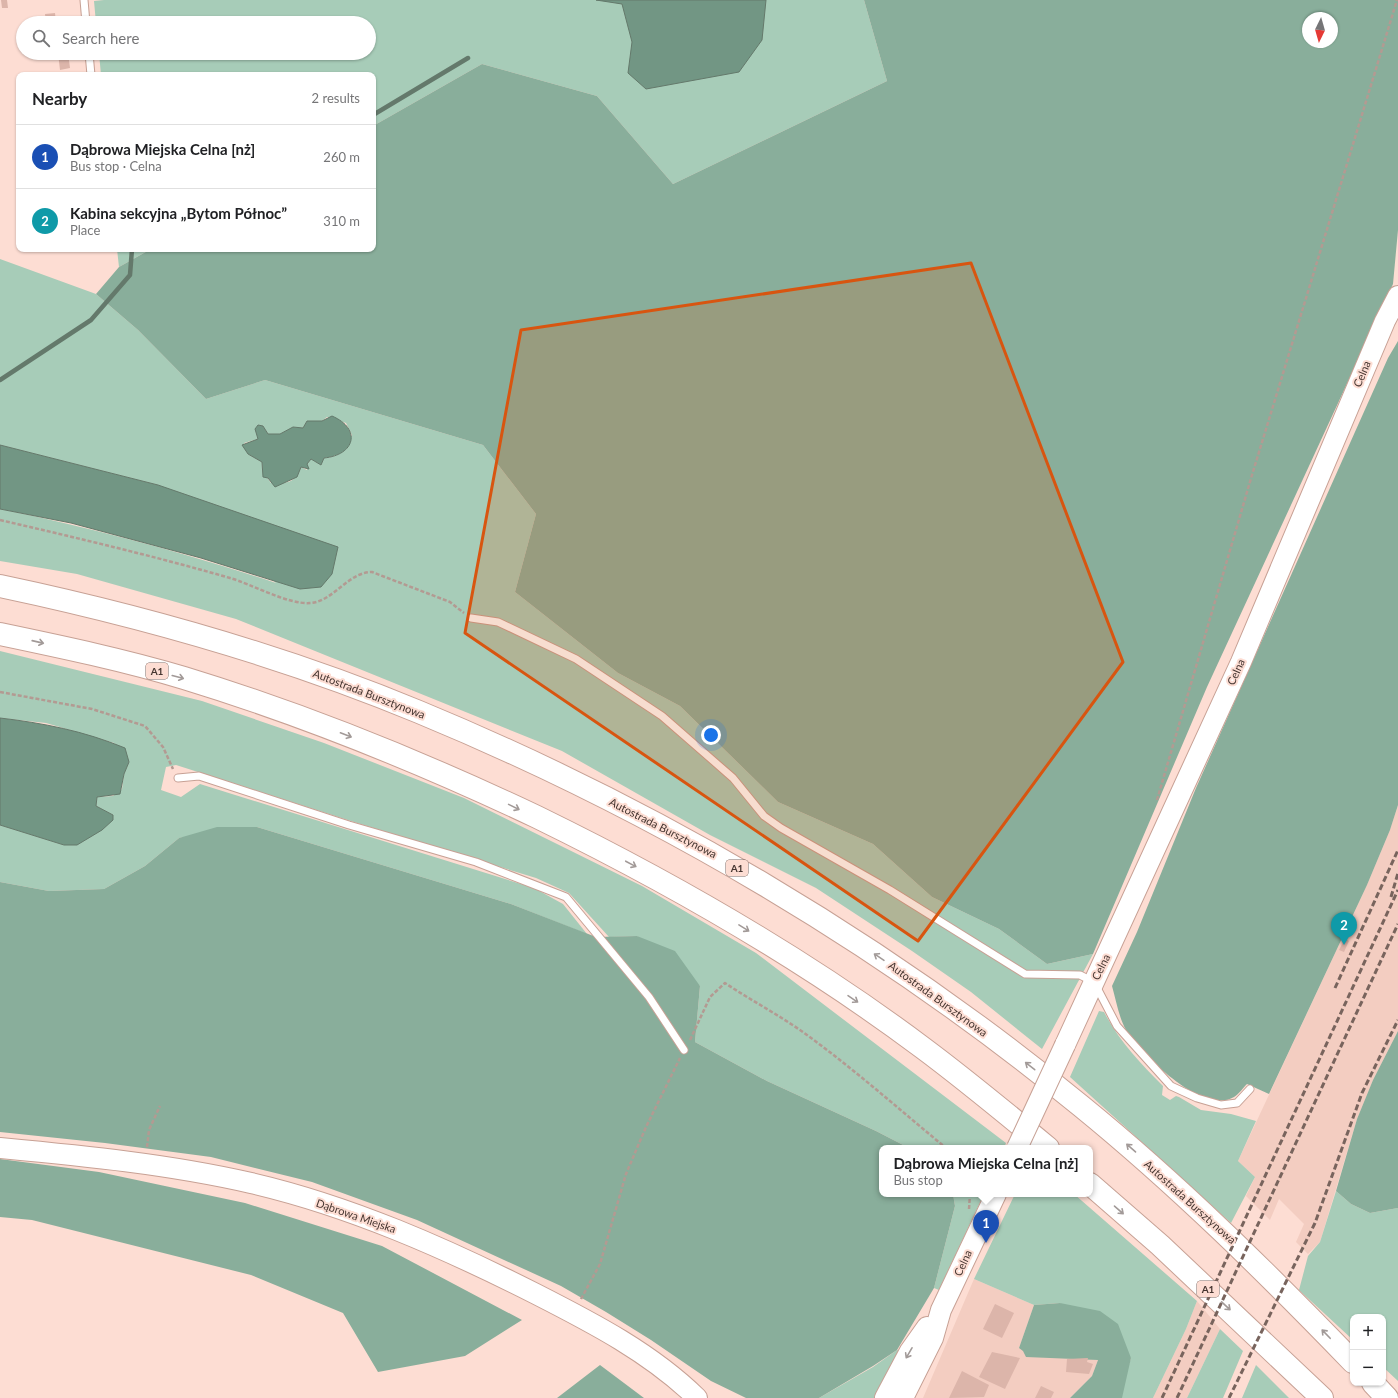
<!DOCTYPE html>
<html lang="en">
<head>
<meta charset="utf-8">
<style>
  :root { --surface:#fff; --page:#f2f2f2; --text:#202124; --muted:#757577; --line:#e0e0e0; --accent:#ea580c }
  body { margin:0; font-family:Lato,sans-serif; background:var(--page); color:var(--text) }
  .controls { position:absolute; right:12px; bottom:12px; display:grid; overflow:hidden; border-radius:8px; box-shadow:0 1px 3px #0004 }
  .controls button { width:36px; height:36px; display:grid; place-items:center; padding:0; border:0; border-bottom:1px solid var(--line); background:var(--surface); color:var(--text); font:20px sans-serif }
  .compass { position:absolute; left:1302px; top:12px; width:36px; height:36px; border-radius:50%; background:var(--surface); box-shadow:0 1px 3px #0004; rotate:185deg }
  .you { position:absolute; left:711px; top:735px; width:14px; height:14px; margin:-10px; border:3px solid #fff; border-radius:50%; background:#1a73e8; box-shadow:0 0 0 6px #1a73e833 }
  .badge { display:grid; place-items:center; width:26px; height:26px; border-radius:50%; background:var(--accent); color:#fff; font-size:13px; font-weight:700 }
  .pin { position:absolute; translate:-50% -33px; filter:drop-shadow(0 1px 2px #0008) }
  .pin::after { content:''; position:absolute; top:21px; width:14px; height:12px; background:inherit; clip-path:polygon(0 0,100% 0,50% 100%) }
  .popup { position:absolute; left:879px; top:1145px; width:214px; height:52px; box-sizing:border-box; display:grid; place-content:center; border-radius:8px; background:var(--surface); filter:drop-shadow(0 1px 3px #0005); font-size:13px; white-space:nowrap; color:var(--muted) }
  .popup b { font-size:15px; color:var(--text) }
  .popup::after { content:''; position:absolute; left:50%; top:100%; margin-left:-8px; border:8px solid transparent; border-top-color:var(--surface) }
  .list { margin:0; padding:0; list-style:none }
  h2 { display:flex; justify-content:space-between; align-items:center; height:52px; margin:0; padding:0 16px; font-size:17px }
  h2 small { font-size:13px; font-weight:400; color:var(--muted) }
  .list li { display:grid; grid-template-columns:26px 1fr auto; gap:12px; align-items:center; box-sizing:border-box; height:64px; padding:0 16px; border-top:1px solid var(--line) }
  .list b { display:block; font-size:15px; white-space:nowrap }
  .list p { margin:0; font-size:13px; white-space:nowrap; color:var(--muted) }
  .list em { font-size:13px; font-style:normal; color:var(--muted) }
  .icon { flex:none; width:22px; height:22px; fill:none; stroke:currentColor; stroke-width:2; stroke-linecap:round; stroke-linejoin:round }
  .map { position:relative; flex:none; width:1398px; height:1398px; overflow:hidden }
  .search { position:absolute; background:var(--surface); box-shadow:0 1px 3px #0004; left:16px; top:16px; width:360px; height:44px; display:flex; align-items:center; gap:10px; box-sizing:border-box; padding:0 14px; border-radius:22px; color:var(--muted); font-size:15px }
  .panel { position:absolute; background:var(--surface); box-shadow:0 1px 3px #0004; left:16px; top:72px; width:360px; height:180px; border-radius:8px }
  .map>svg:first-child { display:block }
  .built { fill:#f3cdc1 }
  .green { fill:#a7ccb8; fill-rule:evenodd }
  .forest { fill:#89ae9b; fill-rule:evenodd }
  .water { fill:#729684; stroke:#64796b }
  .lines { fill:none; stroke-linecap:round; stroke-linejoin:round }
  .stream { stroke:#64796b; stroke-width:4.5 }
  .building { fill:#dcb5aa }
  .lane-casing { stroke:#c7a195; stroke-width:9 }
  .secondary-casing { stroke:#c7a195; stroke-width:22 }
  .highway-casing { stroke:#c7a195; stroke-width:24 }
  .path { stroke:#b39a92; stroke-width:2.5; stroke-dasharray:4 2; stroke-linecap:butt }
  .lane { stroke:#fff; stroke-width:7 }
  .secondary { stroke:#fff; stroke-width:20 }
  .highway { stroke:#fff; stroke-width:22 }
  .rail { stroke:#78645d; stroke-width:3; stroke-dasharray:6 3; stroke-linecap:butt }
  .secondary-bridge-casing { stroke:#c7a195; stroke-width:22; stroke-linecap:butt }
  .secondary-bridge { stroke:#fff; stroke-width:20 }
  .oneway { stroke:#a29a98 }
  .marked { fill:#d85510; fill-opacity:0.2; stroke:#d85510; stroke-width:3; stroke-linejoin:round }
  .labels { text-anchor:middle; stroke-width:4; stroke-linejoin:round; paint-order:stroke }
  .shield { fill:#fdddd3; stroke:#7c6761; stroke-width:1 }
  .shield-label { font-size:10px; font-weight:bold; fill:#453530 }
  .street-label { font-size:11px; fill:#453530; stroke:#fdddd3 }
</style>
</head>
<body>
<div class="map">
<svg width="1398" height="1398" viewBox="0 0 1398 1398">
  <rect width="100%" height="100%" fill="#fdddd3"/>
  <path class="built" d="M1398,805V1031L1373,1080L1357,1119L1320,1242L1308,1254L1296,1242L1304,1224L1279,1199L1270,1220L1246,1196L1255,1177L1238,1161L1367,885L1390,830Z
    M974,1279L1034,1305L1019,1348L1098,1360L1092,1376L1070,1398H923Z
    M1197,1301L1220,1329L1187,1398H1153L1186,1329Z"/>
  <path class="green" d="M104,0H864L887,81L673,184L597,96L482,64L373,126V75H101L99,53H369V23H96L94,1Z
    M117,249H151L119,267Z
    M0,259L96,294L138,330L206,399L265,380L483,445L536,514L515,592L618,673L680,706L778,802L873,844L932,897L999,929L1047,964L1093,954L1042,1049L971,992L912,951L816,888L710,835L562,751L236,619L77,574L0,561V509C94,528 185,553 276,583L158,485L0,445ZM327,417L346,423L352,435C345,449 341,457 324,458L321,465L311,459L307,464V470L301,467C294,484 288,483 271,483L262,470V462L248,454L244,443L258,439V425L263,426L268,434H280L293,427L303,428L307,421H322Z
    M0,651L202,701L324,743L464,798L642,886L756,953L1006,1143L1004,1148H909L876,1131L767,1081L695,1042L700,986L637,936L609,937L569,893L536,878L354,822L176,765L166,767L161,790L181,797L200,784L534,888L563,904L587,934L511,904L257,827L179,838L145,866L104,889L49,891L0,882V825L64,845L113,815L96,806L97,797L113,796L122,789L124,774L129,762L114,743L46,723L0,718Z
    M1099,1011L1104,1012C1120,1042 1139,1062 1163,1086L1162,1095L1170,1100L1176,1096L1179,1097L1201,1110L1231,1114L1256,1121L1238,1161L1255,1177L1231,1223L1070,1077Z
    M1336,1191L1351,1204L1370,1213L1398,1208V1381L1383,1367V1317H1353V1340L1299,1290L1308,1256L1320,1242Z
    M953,1194H984L939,1290L934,1288L955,1206Z
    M1015,1194H1074L1197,1301L1186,1329L1153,1398H1118L1131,1358L1060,1303L1034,1305L974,1279Z
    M1220,1329L1243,1351L1223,1398H1187Z
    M897,1350L904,1352L876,1398H819L873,1367Z
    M1256,1365L1289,1398H1242Z"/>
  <path class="forest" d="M864,0H1398V230L1393,284L1207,687L1093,954L1047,964L999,929L932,897L873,844L778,802L680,706L618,673L515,592L536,514L483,445L265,380L206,399L138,330L96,294L119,267L151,249H373V126L482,64L597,96L673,184L887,81ZM1308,18H1332V42H1308Z
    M1398,341V805L1390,830L1367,885L1269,1094L1247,1084C1243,1088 1239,1094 1234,1097C1203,1116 1141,1054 1126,1030C1119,1018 1116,1000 1112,986L1137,932L1196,788L1388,358Z
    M217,827H257L511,904L596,937L637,936L675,951L700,986L695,1042L767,1081L876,1131L909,1148H882V1194H953L955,1206L934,1288L897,1350L873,1366L819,1398H746L711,1381L651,1340L606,1312L561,1286L417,1220L312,1182L211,1157L105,1143L0,1132V882L49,891L104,889L145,866L179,838Z
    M1398,1031V1208L1370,1213L1351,1204L1336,1191L1357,1119L1373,1080Z
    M0,1159L99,1172L245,1203L382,1246L522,1320L465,1356L378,1372L343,1313L251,1275L32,1220L0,1217Z
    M1060,1303L1100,1311L1118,1324L1131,1358L1122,1398H1070L1092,1376L1098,1360L1026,1357L1023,1351L1019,1348L1034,1305Z
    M600,1365L644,1398H557Z"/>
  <path class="water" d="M596,0H766L762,40L739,72L646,89L628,73L632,42L622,4Z
    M332,416C362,429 355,455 324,458L321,465L311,459L307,464L309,469L301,467L297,477L275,487L268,478L263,477L262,462L248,454L242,445L258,439L255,429L258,425L263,426L268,434H280L293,427L303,428L307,421H322Z
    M0,445L158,485L338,547L332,574L321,587L300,589L201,558L71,523L0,509Z
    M0,718C43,723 84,731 125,748L129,762L124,774L120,794L97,797L96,806L113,815V820L102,830L77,845H64L0,825Z"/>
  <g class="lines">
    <path class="stream" d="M373,115L468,58
      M0,380L91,320L130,275L132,249"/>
  </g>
  <path class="building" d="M1,0H7L8,8H2Z
    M55,13L56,23H46L45,14Z
    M58,53H68L70,68L60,70Z
    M1345,938L1349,941L1344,952L1339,950Z
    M995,1304L1014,1313L1002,1338L983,1329Z
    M992,1352L1020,1358L1005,1389L979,1377Z
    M1088,1358L1087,1362L1093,1364L1089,1374L1066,1372L1067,1359Z
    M962,1371L989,1385L984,1397L949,1398Z
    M1041,1386L1054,1392L1051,1398H1035Z"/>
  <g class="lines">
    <g class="lane-casing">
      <path id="lane" d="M84,0L86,23
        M89,53L91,75
        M471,618L498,622L576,659L662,716L733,778L764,816L781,828L890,890L1025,974L1080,975L1094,982L1117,1026L1171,1086L1197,1098L1221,1105L1237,1103L1250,1089
        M178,778L199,776L349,825L476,862L566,897L649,997L684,1050"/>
    </g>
    <g class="secondary-casing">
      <path id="secondary" d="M1065,1045L1241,662L1385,321L1398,296
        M0,1148C84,1156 168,1164 251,1183C350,1206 445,1248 536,1294C593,1323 651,1353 697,1398
        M885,1398L910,1351L927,1327
        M903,1398L933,1338L941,1310L996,1194"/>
    </g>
    <g class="highway-casing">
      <path id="highway" d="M0,586C142,616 284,656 419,712C656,810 882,943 1081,1106C1178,1185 1266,1272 1353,1362
        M0,634C62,647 124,660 184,678C305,715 423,763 537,817C672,883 803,958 923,1048C966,1080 1007,1114 1048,1148
        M1090,1184L1160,1245L1322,1398
        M1373,1383L1387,1398"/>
    </g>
    <path class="path" d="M0,520C77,538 154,556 230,578C251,584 289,605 310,603C333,602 348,572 372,572L450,602L464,613
      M0,692L92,709L145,726L163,747L173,769
      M1157,800L1252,475L1397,0
      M690,1040L710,997L725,983C752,1001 781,1016 807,1035C855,1070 900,1110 946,1148
      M147,1147L149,1130L160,1106
      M969,1209L970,1194
      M581,1299L600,1264L626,1174L646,1127L680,1058"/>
    <use href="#lane" class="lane"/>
    <use href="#secondary" class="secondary"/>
    <use href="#highway" class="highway"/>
    <path class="rail" d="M1391,897L1398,873
      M1335,988L1398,850
      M1162,1398L1398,890
      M1177,1398L1398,924
      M1229,1398L1315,1223L1362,1093L1398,1020"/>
    <g class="secondary-bridge-casing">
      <path id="secondary-bridge" d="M1017,1148L1065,1045"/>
    </g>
    <use href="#secondary-bridge" class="secondary-bridge"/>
  </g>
  <defs><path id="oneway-shaft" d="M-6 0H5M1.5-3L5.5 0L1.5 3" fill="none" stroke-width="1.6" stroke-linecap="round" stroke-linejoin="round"/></defs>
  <g class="oneway">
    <use href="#oneway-shaft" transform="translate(38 642) rotate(13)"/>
    <use href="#oneway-shaft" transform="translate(178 677) rotate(15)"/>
    <use href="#oneway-shaft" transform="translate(346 735) rotate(21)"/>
    <use href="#oneway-shaft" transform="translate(514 807) rotate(26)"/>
    <use href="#oneway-shaft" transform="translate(631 864) rotate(28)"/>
    <use href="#oneway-shaft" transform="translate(744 928) rotate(32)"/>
    <use href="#oneway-shaft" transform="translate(879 957) rotate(-146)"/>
    <use href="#oneway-shaft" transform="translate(853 999) rotate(34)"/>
    <use href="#oneway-shaft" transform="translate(1030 1066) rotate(-142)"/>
    <use href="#oneway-shaft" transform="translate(1131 1148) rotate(-139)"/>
    <use href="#oneway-shaft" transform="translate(1119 1210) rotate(41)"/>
    <use href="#oneway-shaft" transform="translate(1226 1306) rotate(43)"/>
    <use href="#oneway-shaft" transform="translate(1326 1334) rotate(-134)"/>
    <use href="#oneway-shaft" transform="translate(909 1353) rotate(120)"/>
  </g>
  <path class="marked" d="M971,263L1123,662L918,941L465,633L521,330Z"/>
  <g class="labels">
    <g class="shield">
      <rect x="146" y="663" width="22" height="16" rx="3"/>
      <rect x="726" y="860" width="22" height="16" rx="3"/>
      <rect x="1197" y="1281" width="22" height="16" rx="3"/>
    </g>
    <g class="shield-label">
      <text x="157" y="675">A1</text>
      <text x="737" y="872">A1</text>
      <text x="1208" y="1293">A1</text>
    </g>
    <g class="street-label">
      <text transform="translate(1362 374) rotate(-67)" y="4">Celna</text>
      <text transform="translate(1236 672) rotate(-66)" y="4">Celna</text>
      <text transform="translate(369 694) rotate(21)" y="4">Autostrada Bursztynowa</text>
      <text transform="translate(663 828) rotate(27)" y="4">Autostrada Bursztynowa</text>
      <text transform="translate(1101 967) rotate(-64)" y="4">Celna</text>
      <text transform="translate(938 999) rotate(36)" y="4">Autostrada Bursztynowa</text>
      <text transform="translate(1190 1202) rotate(42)" y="4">Autostrada Bursztynowa</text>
      <text transform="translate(356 1216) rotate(19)" y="4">Dąbrowa Miejska</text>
      <text transform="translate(963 1263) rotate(-65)" y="4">Celna</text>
    </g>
  </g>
</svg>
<div class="controls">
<button>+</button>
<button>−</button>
</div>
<svg class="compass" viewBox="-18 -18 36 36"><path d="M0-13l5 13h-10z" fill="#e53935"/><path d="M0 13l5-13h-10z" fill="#757577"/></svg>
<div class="you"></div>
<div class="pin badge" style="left:986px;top:1243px;background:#1a4fb4">1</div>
<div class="popup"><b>Dąbrowa Miejska Celna [nż]</b>Bus stop</div>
<div class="pin badge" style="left:1344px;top:945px;background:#0f9aa8">2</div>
<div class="search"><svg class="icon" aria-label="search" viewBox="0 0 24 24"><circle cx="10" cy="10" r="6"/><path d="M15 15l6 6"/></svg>Search here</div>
<section class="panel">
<h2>Nearby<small>2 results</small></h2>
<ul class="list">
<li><span class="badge" style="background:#1a4fb4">1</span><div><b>Dąbrowa Miejska Celna [nż]</b><p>Bus stop · Celna</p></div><em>260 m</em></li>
<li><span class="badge" style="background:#0f9aa8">2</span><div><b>Kabina sekcyjna „Bytom Północ”</b><p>Place</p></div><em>310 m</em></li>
</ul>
</section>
</div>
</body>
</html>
